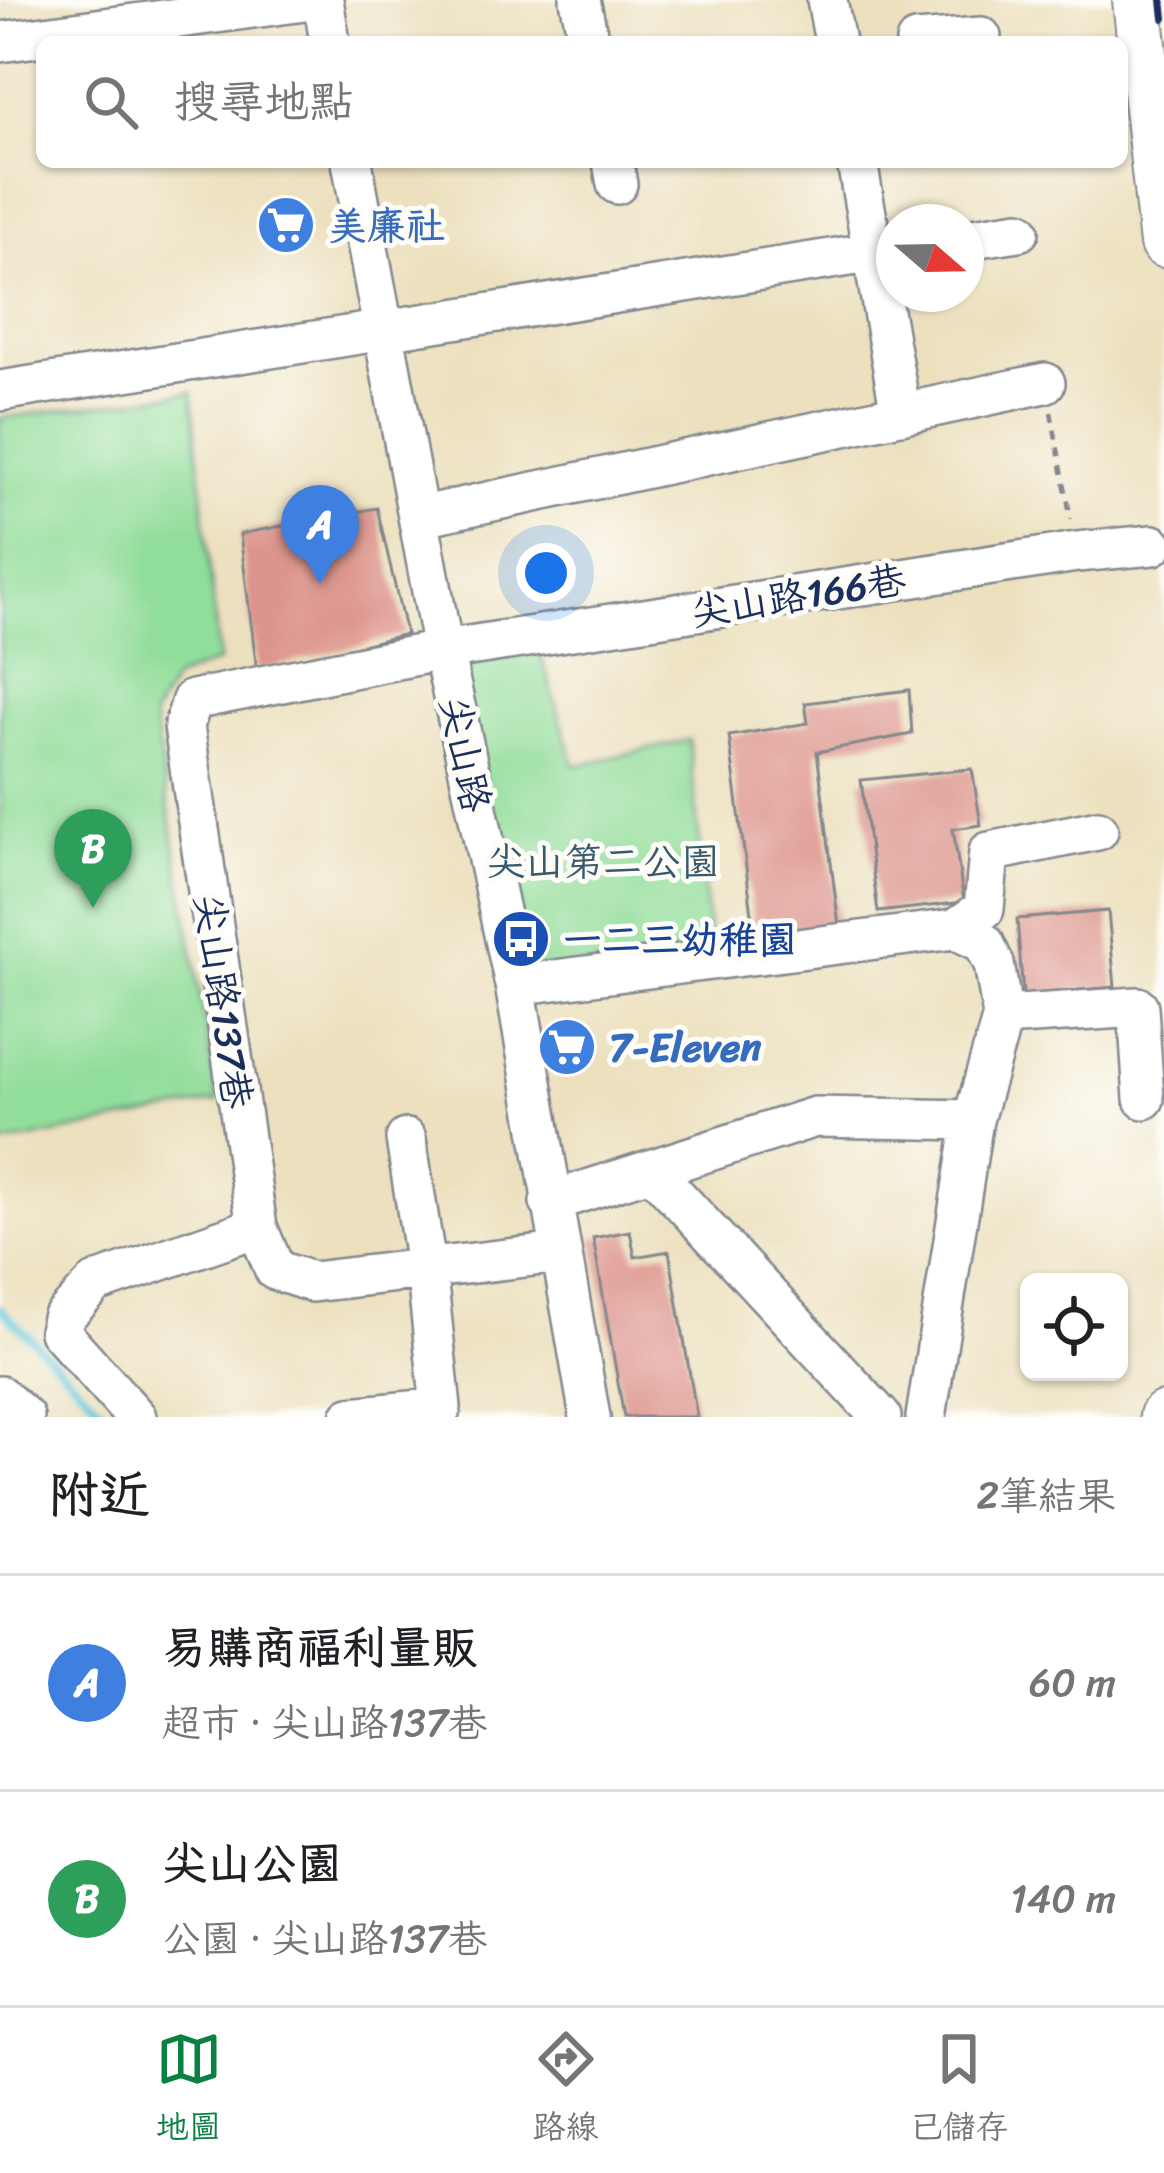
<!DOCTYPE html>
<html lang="zh-TW">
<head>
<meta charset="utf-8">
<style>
  :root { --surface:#fff; --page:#f2f2f2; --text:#202124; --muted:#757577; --line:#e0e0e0; --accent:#0b8043 }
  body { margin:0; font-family:Sriracha,"LXGW WenKai TC",sans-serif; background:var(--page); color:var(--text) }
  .controls { position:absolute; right:36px; bottom:36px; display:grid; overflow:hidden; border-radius:18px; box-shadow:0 3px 9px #0004 }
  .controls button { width:108px; height:108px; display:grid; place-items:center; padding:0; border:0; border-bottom:3px solid var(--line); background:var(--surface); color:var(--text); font:60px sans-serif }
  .compass { position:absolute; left:876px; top:204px; width:108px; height:108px; border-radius:50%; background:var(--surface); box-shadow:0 3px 9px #0004; rotate:110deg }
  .you { position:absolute; left:546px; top:573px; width:42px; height:42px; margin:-30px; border:9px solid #fff; border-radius:50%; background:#1a73e8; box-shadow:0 0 0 18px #1a73e833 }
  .badge { display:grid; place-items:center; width:78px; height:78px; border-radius:50%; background:var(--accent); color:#fff; font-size:39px; font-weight:700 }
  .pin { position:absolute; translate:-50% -99px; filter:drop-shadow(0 3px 6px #0008) }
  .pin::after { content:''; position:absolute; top:63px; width:42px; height:36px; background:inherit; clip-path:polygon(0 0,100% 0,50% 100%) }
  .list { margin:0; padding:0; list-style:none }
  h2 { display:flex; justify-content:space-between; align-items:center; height:156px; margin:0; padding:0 48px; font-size:51px }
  h2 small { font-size:39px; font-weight:400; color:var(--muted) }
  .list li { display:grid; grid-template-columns:78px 1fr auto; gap:36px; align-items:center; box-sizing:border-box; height:216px; padding:0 48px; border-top:3px solid var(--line) }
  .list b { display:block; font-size:45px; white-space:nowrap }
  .list p { margin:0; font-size:39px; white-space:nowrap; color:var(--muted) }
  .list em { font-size:39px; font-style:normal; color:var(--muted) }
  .icon { flex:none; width:66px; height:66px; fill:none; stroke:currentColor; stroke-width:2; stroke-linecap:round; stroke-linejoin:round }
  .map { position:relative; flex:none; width:1164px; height:1417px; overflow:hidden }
  .search { position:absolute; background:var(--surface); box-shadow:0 3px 9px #0004; left:36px; right:36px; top:36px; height:132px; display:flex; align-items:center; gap:30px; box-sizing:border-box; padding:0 42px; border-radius:18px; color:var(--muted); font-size:45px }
  .sheet { height:588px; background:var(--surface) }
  nav { display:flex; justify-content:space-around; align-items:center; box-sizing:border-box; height:168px; border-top:3px solid var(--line); background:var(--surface); font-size:33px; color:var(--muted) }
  nav a { display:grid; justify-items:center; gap:6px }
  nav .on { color:var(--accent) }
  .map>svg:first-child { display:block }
  .green { fill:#91dd9a; stroke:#56867c; stroke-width:3 }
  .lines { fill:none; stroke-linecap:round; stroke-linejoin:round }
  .stream { stroke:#5dc4da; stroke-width:8 }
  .building { fill:#dd948c }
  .minor-casing { stroke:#84888e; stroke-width:44 }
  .major-casing { stroke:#84888e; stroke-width:52 }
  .path { stroke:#84888e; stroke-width:4.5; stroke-dasharray:9 9; stroke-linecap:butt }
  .minor { stroke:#fff; stroke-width:39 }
  .major { stroke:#fff; stroke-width:48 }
  .rail { stroke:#1b2f5e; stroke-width:8 }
  .labels { text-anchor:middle; stroke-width:10; stroke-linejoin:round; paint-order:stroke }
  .shop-label { font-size:39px; font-weight:bold; fill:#366cbe; stroke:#fdfcf7; text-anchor:start }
  .street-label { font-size:39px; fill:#1b2f5e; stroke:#fdfcf7 }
  .park-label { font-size:39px; fill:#385a6d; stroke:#fdfcf7 }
  .transit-label { font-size:39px; font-weight:bold; fill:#164399; stroke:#fdfcf7; text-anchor:start }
</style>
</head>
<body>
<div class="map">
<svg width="1164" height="1417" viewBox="0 0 1164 1417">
  <rect width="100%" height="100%" fill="#fdfcf7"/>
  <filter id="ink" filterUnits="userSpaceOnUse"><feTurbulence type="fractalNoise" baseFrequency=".00833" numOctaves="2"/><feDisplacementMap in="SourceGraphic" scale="24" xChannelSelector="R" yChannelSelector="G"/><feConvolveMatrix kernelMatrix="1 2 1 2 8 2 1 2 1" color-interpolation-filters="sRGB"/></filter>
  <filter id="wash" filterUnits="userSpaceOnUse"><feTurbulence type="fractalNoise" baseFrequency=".004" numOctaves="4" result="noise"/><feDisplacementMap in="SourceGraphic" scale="48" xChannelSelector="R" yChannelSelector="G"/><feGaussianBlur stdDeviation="2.7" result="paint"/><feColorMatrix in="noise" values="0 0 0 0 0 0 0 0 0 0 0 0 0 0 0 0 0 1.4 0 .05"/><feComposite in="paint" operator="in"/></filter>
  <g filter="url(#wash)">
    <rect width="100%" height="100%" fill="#ece0be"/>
    <path class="green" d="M192,392L219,661L174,679L153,716L218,1101L0,1145V418Z
      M539,650L575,766L689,740L710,948L523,976L460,660Z"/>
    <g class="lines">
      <path class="stream" d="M0,1308L110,1417"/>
    </g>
    <g id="blocks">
      <path class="building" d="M377,508L406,634L257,671L240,534Z
        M909,690L912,734L817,752L839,926L755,937L729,736L808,723L805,703Z
        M972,769L981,825L953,829L964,902L878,912L861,780Z
        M1108,911L1115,987L1023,995L1017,919Z
        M630,1231L635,1257L669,1251L697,1417H624L593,1238Z"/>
    </g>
  </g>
  <g filter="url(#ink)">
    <use href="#blocks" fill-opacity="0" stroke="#84888e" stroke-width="3"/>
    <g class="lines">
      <g class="minor-casing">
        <path id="minor" d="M323,0L330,42
          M580,0L589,42
          M827,0L835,42
          M0,42L312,0
          M916,42L981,37
          M352,162L443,650L515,985L590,1417
          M613,162L617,184
          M857,162L901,414
          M966,239L1019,231
          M0,391L894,249
          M418,517L1045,383
          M955,929L984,909L989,852L1098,830
          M515,985L955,929L984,943L994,964L1003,1016L973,1120L926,1417
          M1003,1016L1138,1007L1144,1099
          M652,1170L881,1417
          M550,1202L815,1117L973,1120
          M559,1253L312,1282L275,1270L257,1227L184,726L192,700L443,650L1077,552L1153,545
          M0,1396L24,1417
          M136,1417L59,1331L62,1319L96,1283L257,1227
          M351,1417L441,1408L426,1266L406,1139"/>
      </g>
      <g class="major-casing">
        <path id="major" d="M1137,0L1164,243
          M1164,1417V1416"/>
      </g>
      <path class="path" d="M1051,412L1071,519"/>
      <use href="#minor" class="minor"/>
      <use href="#major" class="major"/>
      <path class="rail" d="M1162,0L1164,18"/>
    </g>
  </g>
  <defs>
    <g id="supermarket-disc" transform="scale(3)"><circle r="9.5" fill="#3f7fe0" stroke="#fdfcf7"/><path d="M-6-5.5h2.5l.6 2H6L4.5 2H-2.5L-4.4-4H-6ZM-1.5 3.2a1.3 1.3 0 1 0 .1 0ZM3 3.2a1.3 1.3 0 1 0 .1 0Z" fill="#fff"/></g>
    <g id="bus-disc" transform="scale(3)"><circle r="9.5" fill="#1a4fb4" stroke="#fdfcf7"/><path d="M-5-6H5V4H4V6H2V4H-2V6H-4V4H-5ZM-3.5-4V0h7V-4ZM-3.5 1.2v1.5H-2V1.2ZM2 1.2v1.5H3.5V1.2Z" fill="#fff"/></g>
  </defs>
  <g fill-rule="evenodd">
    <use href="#supermarket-disc" x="286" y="225"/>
    <use href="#bus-disc" x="521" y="939"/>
    <use href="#supermarket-disc" x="567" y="1047"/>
  </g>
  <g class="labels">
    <g class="shop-label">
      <text x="328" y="239">美廉社</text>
      <text x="609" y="1061">7-Eleven</text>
    </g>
    <g class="street-label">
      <text transform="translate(798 595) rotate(-9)" y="14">尖山路166巷</text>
      <text transform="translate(466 754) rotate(78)" y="14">尖山路</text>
      <text transform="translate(224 1001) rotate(82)" y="14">尖山路137巷</text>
    </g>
    <g class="park-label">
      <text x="603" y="875">尖山第二公園</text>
    </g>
    <g class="transit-label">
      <text x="563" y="953">一二三幼稚園</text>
    </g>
  </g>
</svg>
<div class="controls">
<button><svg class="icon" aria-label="locate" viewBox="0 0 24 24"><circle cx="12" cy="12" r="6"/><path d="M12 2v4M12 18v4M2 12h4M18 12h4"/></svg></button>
</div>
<svg class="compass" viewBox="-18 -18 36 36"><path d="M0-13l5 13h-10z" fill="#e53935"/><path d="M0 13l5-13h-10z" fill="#757577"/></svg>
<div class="you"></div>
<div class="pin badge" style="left:320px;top:584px;background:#3f7fe0">A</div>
<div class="pin badge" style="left:93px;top:908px;background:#2e9e5b">B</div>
<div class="search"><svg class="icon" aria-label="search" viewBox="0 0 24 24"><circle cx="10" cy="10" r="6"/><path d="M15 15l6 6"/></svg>搜尋地點</div>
</div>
<section class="sheet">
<h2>附近<small>2筆結果</small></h2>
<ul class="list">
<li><span class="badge" style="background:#3f7fe0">A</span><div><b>易購商福利量販</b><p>超市 · 尖山路137巷</p></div><em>60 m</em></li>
<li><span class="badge" style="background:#2e9e5b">B</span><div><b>尖山公園</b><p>公園 · 尖山路137巷</p></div><em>140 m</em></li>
</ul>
</section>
<nav>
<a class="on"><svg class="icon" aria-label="map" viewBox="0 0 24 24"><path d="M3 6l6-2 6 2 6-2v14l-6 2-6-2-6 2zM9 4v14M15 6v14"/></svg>地圖</a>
<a><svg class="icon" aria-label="directions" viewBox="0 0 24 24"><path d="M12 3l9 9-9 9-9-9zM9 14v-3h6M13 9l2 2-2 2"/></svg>路線</a>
<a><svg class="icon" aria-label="saved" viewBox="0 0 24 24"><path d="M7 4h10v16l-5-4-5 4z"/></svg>已儲存</a>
</nav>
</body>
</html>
